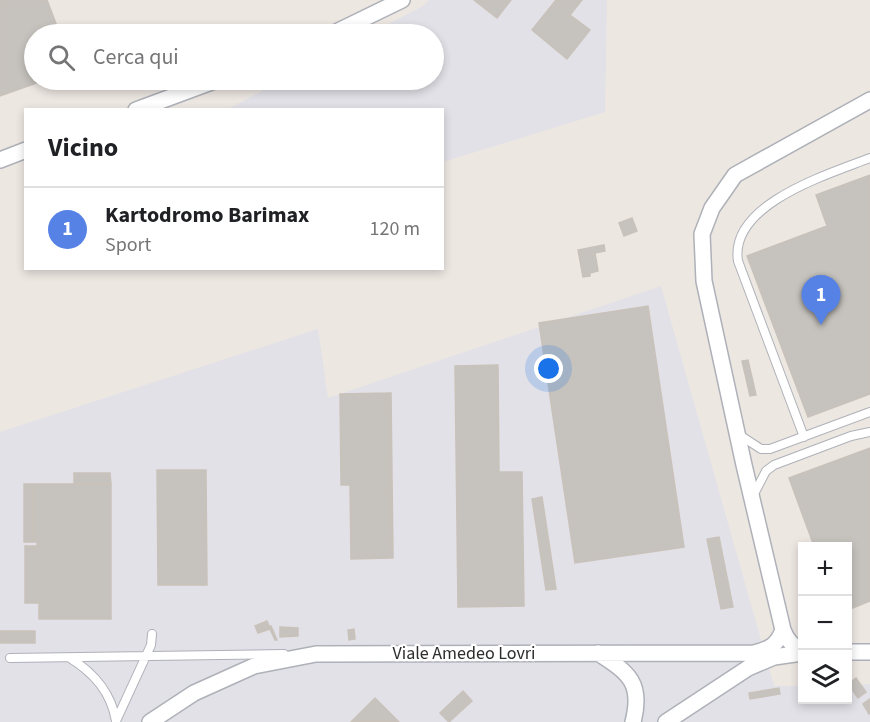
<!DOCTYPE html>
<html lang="it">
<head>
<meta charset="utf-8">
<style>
  :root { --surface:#fff; --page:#f6f6f6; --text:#202124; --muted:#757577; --line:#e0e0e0; --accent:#5682e6 }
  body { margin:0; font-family:"Source Sans 3",sans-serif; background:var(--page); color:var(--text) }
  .controls { position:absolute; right:18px; bottom:18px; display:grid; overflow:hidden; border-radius:0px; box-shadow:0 3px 9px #0003 }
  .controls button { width:54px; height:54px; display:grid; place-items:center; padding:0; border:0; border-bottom:2px solid var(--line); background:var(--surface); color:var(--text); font:30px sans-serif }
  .you { position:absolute; left:549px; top:369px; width:21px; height:21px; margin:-15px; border:4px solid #fff; border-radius:50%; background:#1a73e8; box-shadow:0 0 0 9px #1a73e833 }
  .badge { display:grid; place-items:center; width:39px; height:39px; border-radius:50%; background:var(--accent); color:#fff; font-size:20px; font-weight:700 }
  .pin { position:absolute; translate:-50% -50px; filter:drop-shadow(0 2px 3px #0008) }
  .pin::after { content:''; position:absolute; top:32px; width:21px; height:18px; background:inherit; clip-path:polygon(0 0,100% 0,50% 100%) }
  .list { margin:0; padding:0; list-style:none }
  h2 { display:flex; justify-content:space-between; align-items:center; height:78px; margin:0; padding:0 24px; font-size:26px }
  h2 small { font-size:20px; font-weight:400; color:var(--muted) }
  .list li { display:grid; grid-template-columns:39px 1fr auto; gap:18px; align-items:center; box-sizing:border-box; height:84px; padding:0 24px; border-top:2px solid var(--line) }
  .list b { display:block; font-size:22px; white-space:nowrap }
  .list p { margin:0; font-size:20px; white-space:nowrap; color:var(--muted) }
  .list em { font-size:20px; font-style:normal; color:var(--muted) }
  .icon { flex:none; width:33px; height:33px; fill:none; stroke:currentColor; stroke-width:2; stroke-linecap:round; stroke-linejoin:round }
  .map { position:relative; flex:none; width:870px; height:722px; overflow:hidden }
  .search { position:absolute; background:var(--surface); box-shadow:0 3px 9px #0003; left:24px; top:24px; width:420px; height:66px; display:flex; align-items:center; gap:15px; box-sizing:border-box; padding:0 21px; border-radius:33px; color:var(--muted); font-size:22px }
  .panel { position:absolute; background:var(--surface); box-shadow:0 3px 9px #0003; left:24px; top:108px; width:420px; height:162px; border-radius:0px }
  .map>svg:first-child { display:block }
  .industrial { fill:#e2e1e7 }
  .building { fill:#c6c2bd; stroke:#c9c2bb; stroke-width:1.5 }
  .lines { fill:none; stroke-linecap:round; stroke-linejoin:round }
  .service-casing { stroke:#aeb1b8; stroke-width:10 }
  .minor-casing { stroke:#aeb1b8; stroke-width:18 }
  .service { stroke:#fff; stroke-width:8 }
  .minor { stroke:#fff; stroke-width:15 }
  .labels { text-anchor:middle; stroke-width:4.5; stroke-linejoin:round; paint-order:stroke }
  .street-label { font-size:18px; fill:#2d2d2d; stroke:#fff }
</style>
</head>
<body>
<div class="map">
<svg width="870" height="722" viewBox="0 0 870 722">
  <rect width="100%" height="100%" fill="#ede7e2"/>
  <path class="industrial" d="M429,0H607L605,112L443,162L442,110H226L283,80H434V34H369L423,6Z
    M661,286L774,686H802V700H848V685L870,684V722H0V432L318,329L328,398Z"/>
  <path class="building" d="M0,0H47L60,34H34V80H45L0,96Z
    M474,0H511L497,18Z
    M556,0H582L570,15L590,30L567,59L532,30Z
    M870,175V394L808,417L747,256L827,226L816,195Z
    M632,218L637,231L624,236L619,223Z
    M604,245L605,251L595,253L598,271L590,273V276L583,277L578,250Z
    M648,306L684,547L575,563L539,323Z
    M748,360L756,395L750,396L742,361Z
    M498,365L499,472H522L524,606L458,607L455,366Z
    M387,393H391L393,558H390Z
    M387,393L390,558L351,559L350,485H341L340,394Z
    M870,448V601L848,610V546H814L789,478Z
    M157,470H206L207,585H158Z
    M74,473H110L111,484H74Z
    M24,484H34V542H24Z
    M34,484H111V619H39V603H25V546H37V542H34Z
    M542,497L556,589L546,590L532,499Z
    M719,537L733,607L721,609L707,539Z
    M267,621L269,626H271L277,640H275L270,629L258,633L255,626Z
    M280,627L298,628V636L280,637Z
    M354,629L355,639L349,640L348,630Z
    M0,631H35V643H0Z
    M856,678L866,692L858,698L848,684Z
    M779,688L780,694L750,699L749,693Z
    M463,691L472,701L449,722L440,713Z
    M375,698L399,722H351Z
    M870,699V713L869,714L863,704Z"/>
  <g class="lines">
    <g class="service-casing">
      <path id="service" d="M738,434L761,449H770L870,412
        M804,437L738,261C729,204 829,174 870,158
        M754,494L766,471L774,465L851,436L870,432
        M10,658L284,654
        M70,658C94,673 111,692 116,721
        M116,721L151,645L152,634"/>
    </g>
    <g class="minor-casing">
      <path id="minor" d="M332,34L402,0
        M136,110L217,80
        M0,160L26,150
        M802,650C792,646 787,640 783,630L744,465L704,281L702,234L712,208L735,175L870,100
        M848,652H870
        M598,653C629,673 643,683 633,722
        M150,722L194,693L254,666L316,654L754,653C770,649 777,645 783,630
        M666,722L748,668L774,657L802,653"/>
    </g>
    <use href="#service" class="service"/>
    <use href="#minor" class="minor"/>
  </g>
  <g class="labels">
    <g class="street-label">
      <text x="464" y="659">Viale Amedeo Lovri</text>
    </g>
  </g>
</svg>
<div class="controls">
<button>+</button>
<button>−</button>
<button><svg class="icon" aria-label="layers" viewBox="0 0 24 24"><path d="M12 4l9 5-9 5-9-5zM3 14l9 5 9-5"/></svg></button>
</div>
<div class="you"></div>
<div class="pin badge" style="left:821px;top:325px">1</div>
<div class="search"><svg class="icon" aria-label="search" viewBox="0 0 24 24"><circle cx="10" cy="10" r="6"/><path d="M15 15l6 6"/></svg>Cerca qui</div>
<section class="panel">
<h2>Vicino<small></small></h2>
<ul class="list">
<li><span class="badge">1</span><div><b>Kartodromo Barimax</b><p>Sport</p></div><em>120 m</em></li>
</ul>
</section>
</div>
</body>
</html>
